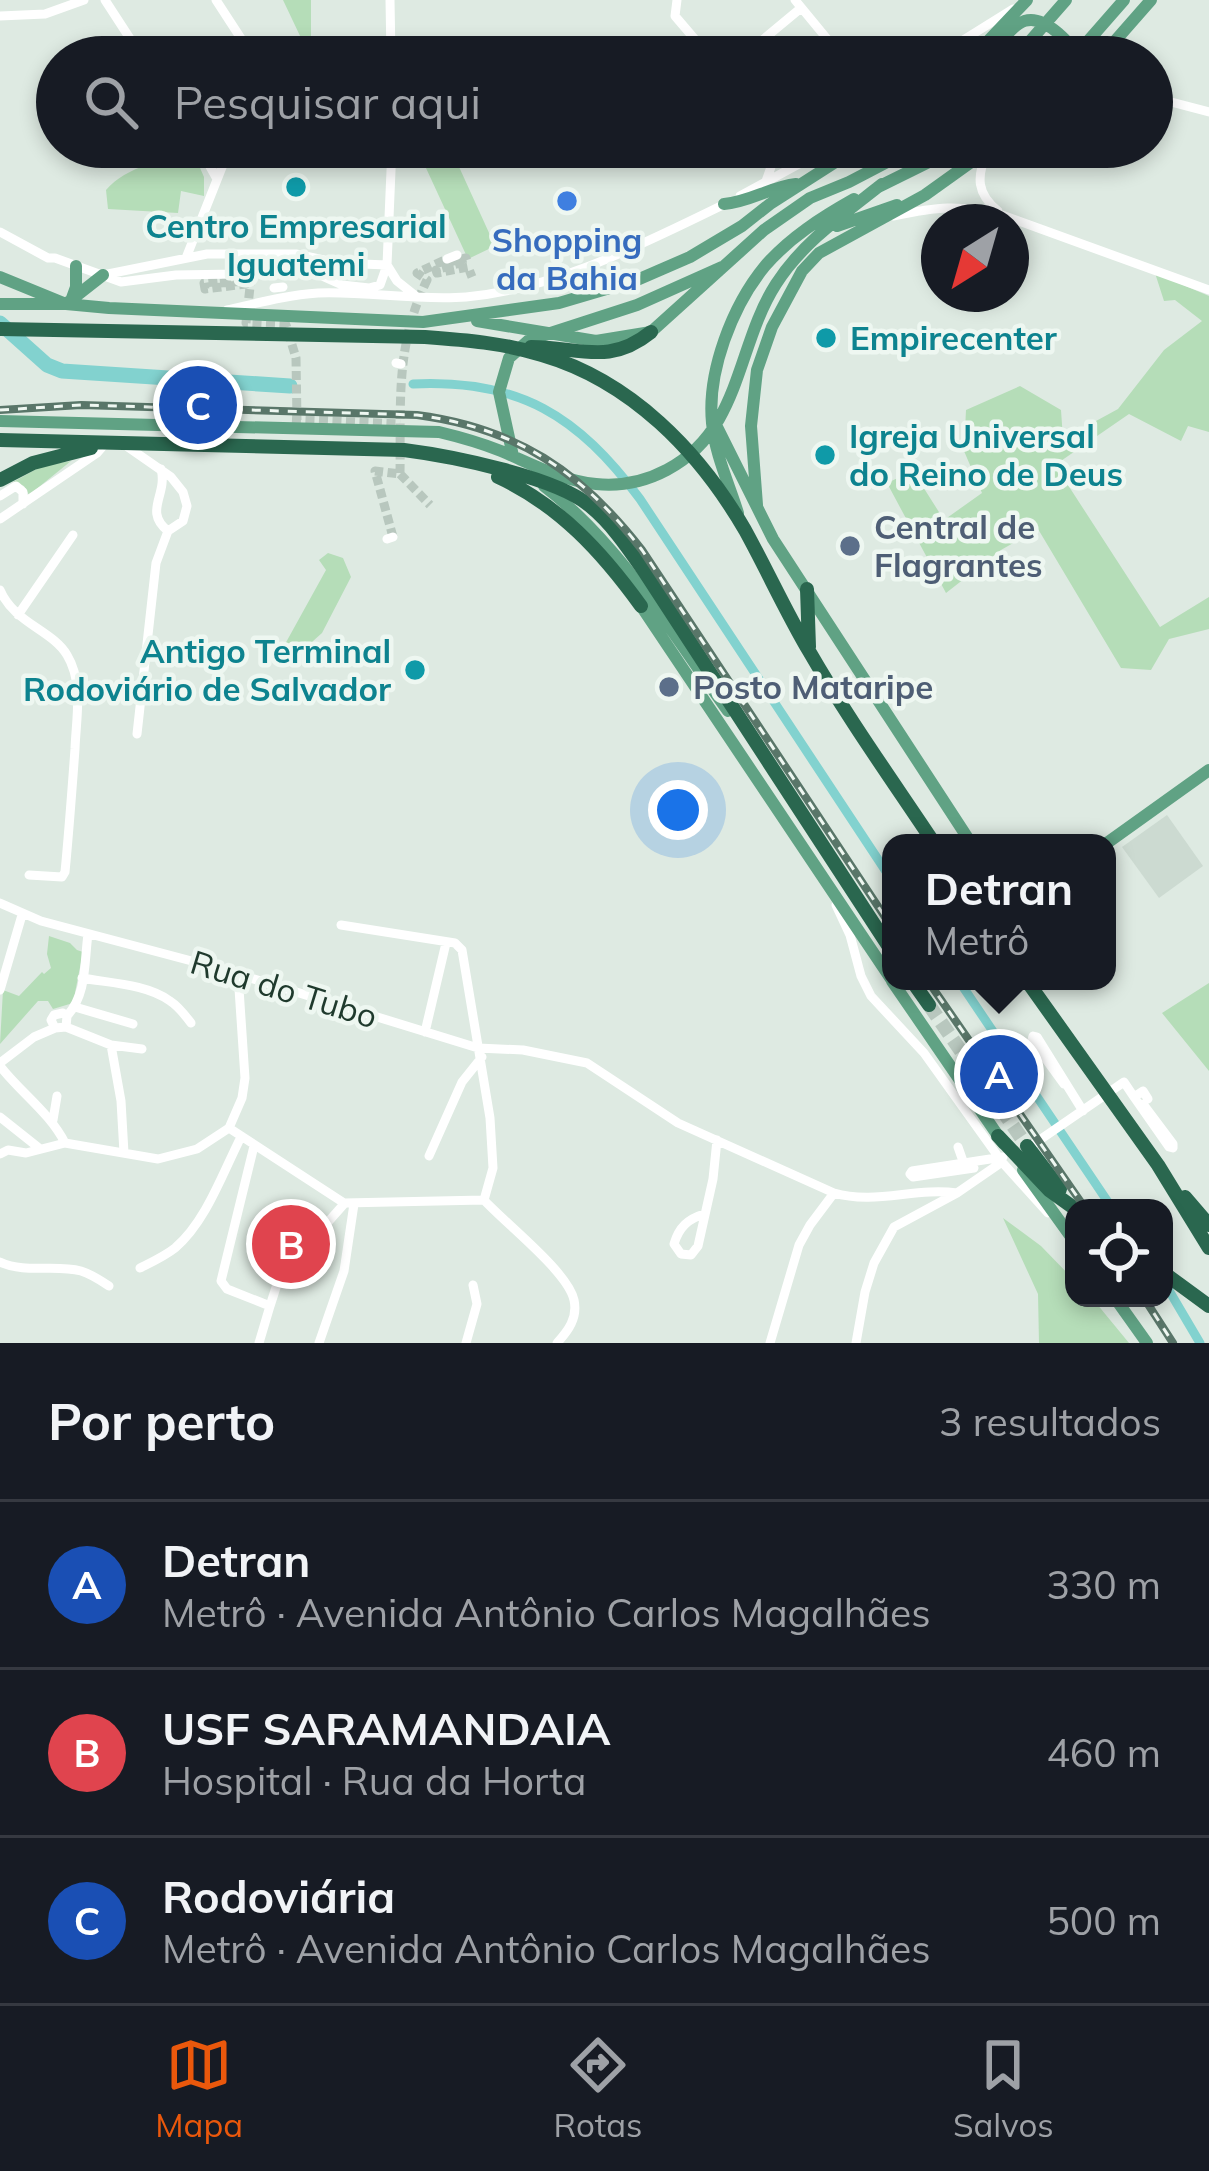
<!DOCTYPE html>
<html lang="pt">
<head>
<meta charset="utf-8">
<style>
  :root { --surface:#171b24; --page:#242831; --text:#f1f3f6; --muted:#9ea1a6; --line:#363941; --accent:#ea580c }
  body { margin:0; font-family:Mulish,sans-serif; background:var(--page); color:var(--text) }
  .controls { position:absolute; right:36px; bottom:36px; display:grid; overflow:hidden; border-radius:24px; box-shadow:0 6px 18px #0003 }
  .controls button { width:108px; height:108px; display:grid; place-items:center; padding:0; border:0; border-bottom:3px solid var(--line); background:var(--surface); color:var(--text); font:60px sans-serif }
  .compass { position:absolute; left:921px; top:204px; width:108px; height:108px; border-radius:50%; background:var(--surface); box-shadow:0 6px 18px #0003; rotate:217deg }
  .you { position:absolute; left:678px; top:810px; width:42px; height:42px; margin:-30px; border:9px solid #fff; border-radius:50%; background:#1a73e8; box-shadow:0 0 0 18px #1a73e833 }
  .badge { display:grid; place-items:center; width:78px; height:78px; border-radius:50%; background:var(--accent); color:#fff; font-size:39px; font-weight:700 }
  .pin { position:absolute; translate:-50% -50%; border:6px solid #fff; box-shadow:0 3px 12px #0006 }
  .popup { position:absolute; left:882px; top:834px; width:234px; height:156px; box-sizing:border-box; display:grid; place-content:center; border-radius:24px; background:var(--surface); filter:drop-shadow(0 3px 9px #0005); font-size:39px; white-space:nowrap; color:var(--muted) }
  .popup b { font-size:45px; color:var(--text) }
  .popup::after { content:''; position:absolute; left:50%; top:100%; margin-left:-24px; border:24px solid transparent; border-top-color:var(--surface) }
  .list { margin:0; padding:0; list-style:none }
  h2 { display:flex; justify-content:space-between; align-items:center; height:156px; margin:0; padding:0 48px; font-size:51px }
  h2 small { font-size:39px; font-weight:400; color:var(--muted) }
  .list li { display:grid; grid-template-columns:78px 1fr auto; gap:36px; align-items:center; box-sizing:border-box; height:168px; padding:0 48px; border-top:3px solid var(--line) }
  .list b { display:block; font-size:45px; white-space:nowrap }
  .list p { margin:0; font-size:39px; white-space:nowrap; color:var(--muted) }
  .list em { font-size:39px; font-style:normal; color:var(--muted) }
  .icon { flex:none; width:66px; height:66px; fill:none; stroke:currentColor; stroke-width:2; stroke-linecap:round; stroke-linejoin:round }
  .map { position:relative; flex:none; width:1209px; height:1343px; overflow:hidden }
  .search { position:absolute; background:var(--surface); box-shadow:0 6px 18px #0003; left:36px; right:36px; top:36px; height:132px; display:flex; align-items:center; gap:30px; box-sizing:border-box; padding:0 42px; border-radius:66px; color:var(--muted); font-size:45px }
  .sheet { height:660px; background:var(--surface) }
  nav { display:flex; justify-content:space-around; align-items:center; box-sizing:border-box; height:168px; border-top:3px solid var(--line); background:var(--surface); font-size:33px; color:var(--muted) }
  nav a { display:grid; justify-items:center; gap:6px }
  nav .on { color:var(--accent) }
  .map>svg:first-child { display:block }
  .built { fill:#ccdad1 }
  .green { fill:#b5ddb8 }
  .lines { fill:none; stroke-linecap:round; stroke-linejoin:round }
  .canal { stroke:#82d2cf; stroke-width:9 }
  .river { stroke:#82d2cf; stroke-width:15 }
  .minor-tunnel { stroke:#b8c7be; stroke-width:9; stroke-dasharray:9 4.5; stroke-linecap:butt }
  .highway-tunnel { stroke:#b8c7be; stroke-width:14; stroke-dasharray:14 7; stroke-linecap:butt }
  .minor { stroke:#fff; stroke-width:9 }
  .major { stroke:#60a284; stroke-width:12 }
  .highway { stroke:#2a674f; stroke-width:14 }
  .rail-casing { stroke:#597669; stroke-width:8 }
  .rail { stroke:#eef7f1; stroke-width:3; stroke-dasharray:9; stroke-linecap:butt }
  .culture-dot { fill:#0f9aa8; stroke:#eef7f1; stroke-width:4.5 }
  .shop-dot { fill:#3f7fe0; stroke:#eef7f1; stroke-width:4.5 }
  .service-dot { fill:#5c6f8a; stroke:#eef7f1; stroke-width:4.5 }
  .labels { text-anchor:middle; stroke-width:9; stroke-linejoin:round; paint-order:stroke }
  .culture-label { font-size:33px; font-weight:bold; fill:#0d838f; stroke:#eef7f1; text-anchor:start }
  .shop-label { font-size:33px; font-weight:bold; fill:#366cbe; stroke:#eef7f1 }
  .service-label { font-size:33px; font-weight:bold; fill:#4e5e75; stroke:#eef7f1; text-anchor:start }
  .street-label { font-size:33px; fill:#1f3a2d; stroke:#eef7f1 }
</style>
</head>
<body>
<div class="map">
<svg width="1209" height="1343" viewBox="0 0 1209 1343">
  <rect width="100%" height="100%" fill="#deeae2"/>
  <path class="built" d="M1167,815L1203,866L1159,898L1122,847Z"/>
  <path class="green" d="M283,0H311V37L307,57L301,38Z
    M437,147H450L495,246L468,259L420,155Z
    M193,152L204,177V196L181,191L178,213L108,209L106,190C127,166 163,160 193,152Z
    M1155,273L1209,296V432L1188,426L1181,441L1129,414L1055,465L1160,627L1209,597V629L1169,639L1151,670L1121,668L1038,529L1001,550L946,593L887,483L913,471L944,520L982,493L964,451L966,410L1020,386L1061,410L1063,439L1118,409L1164,350L1202,321L1175,300L1164,301Z
    M71,461L29,495L24,486L13,482L42,466Z
    M328,553L343,558L351,577L322,633L294,658L279,655L326,570L319,560Z
    M49,936L70,943L77,950L83,952L73,1003L53,1009L48,1001H38L0,1044L3,990L19,996L42,972L44,974L51,968L47,954Z
    M1209,983V1071L1162,1013Z
    M1003,1218L1041,1246L1074,1280V1298H1092L1129,1343H1039L1038,1294Z"/>
  <g class="lines">
    <path class="canal" d="M413,384C520,379 578,416 640,499L891,879
      M959,981L1112,1208
      M1164,1282L1200,1343"/>
    <path class="river" d="M0,323L47,365L62,371L290,386"/>
    <path class="minor-tunnel" d="M220,283L246,281V284L205,289L204,283L251,278L246,323L286,325L296,358L297,420
      M292,419L400,424
      M400,474L430,505
      M393,537L375,471L400,474C401,403 395,346 427,280L417,273L447,259L449,262L466,258L467,261L436,270L437,273L468,267L472,277"/>
    <path class="highway-tunnel" d="M929,1005L1027,1146"/>
    <path class="minor" d="M105,0L142,57
      M216,0L242,40L248,57
      M390,0L391,57
      M677,0L675,16L710,57
      M795,0L842,57
      M0,16L45,14L84,0
      M742,57L801,8
      M936,57L1013,9
      M1152,97L1209,112
      M199,147L217,179
      M392,147L387,265L397,281L417,297
      M987,153C976,177 977,194 998,211
      M765,184L771,167L768,147
      M740,196L830,147
      M893,216C937,207 958,204 1002,215L1209,290
      M0,232L48,258H55L121,282L176,275L236,274L295,264L342,285L369,288L380,285L387,265
      M186,258L230,147
      M447,259L457,255
      M103,275L207,254H296L338,263L387,265
      M274,288L283,287
      M227,310C258,303 287,295 318,293C367,291 417,301 466,297C559,288 642,244 725,204
      M396,363L401,364
      M125,445L171,477L183,492L187,506L183,521L168,531L156,563L137,734
      M161,469C168,495 143,511 168,531
      M0,496L16,486L23,492V504
      M0,519L97,453L103,446
      M387,539L393,537
      M0,590C14,623 52,630 67,655C84,683 76,718 75,749C72,790 69,831 65,872L62,877L29,875
      M18,615L73,535
      M0,903L41,921L218,968L478,1048L523,1050L587,1063L678,1123L834,1193C875,1205 916,1187 957,1193
      M836,905L850,935L861,976L871,996L924,1053L1002,1162L1048,1213
      M341,925L455,943L462,950L490,1118L493,1168L484,1200
      M82,978C109,983 147,984 170,1001C178,1006 185,1015 191,1023
      M0,990L22,915
      M75,1007L133,1024
      M67,1016C87,994 84,964 88,934
      M66,1027L67,1016L63,1013L54,1015L51,1020L55,1028L66,1027L111,1045L142,1049
      M425,1032L446,943
      M111,1045L121,1101L124,1153
      M0,1063L34,1037L55,1028
      M0,1066C21,1093 50,1113 65,1143
      M1064,1084L1032,1040L1033,1036L1037,1037L1083,1111
      M1134,1097L1169,1147L1173,1148V1144L1143,1104
      M0,1117L39,1148
      M53,1120L57,1096
      M229,1128L344,1203L484,1200
      M254,1146L221,1281L227,1289L270,1306L259,1343
      M958,1147L964,1164
      M1025,1150L1124,1082L1134,1097L1143,1091L1148,1099
      M0,1154L8,1150L26,1153L65,1143L158,1159L197,1149L229,1128L242,1098L245,1078L238,974
      M429,1156L462,1082L482,1057
      M974,1168L913,1177L910,1174L912,1171L1003,1157
      M484,1200C506,1224 568,1272 574,1300C578,1318 568,1331 557,1343
      M704,1214C688,1219 679,1227 674,1244L681,1254L691,1255L698,1246L713,1179L717,1140
      M0,1262C26,1274 54,1264 81,1271C91,1274 100,1280 109,1286
      M140,1268C152,1262 165,1256 175,1248C206,1222 223,1172 241,1137
      M270,1306L280,1275L286,1270L312,1264L318,1259L328,1222L344,1204
      M319,1343L344,1271L354,1204
      M466,1343L477,1304L473,1285
      M770,1343L799,1245L810,1225L834,1193
      M856,1343L865,1292L874,1263L894,1227L957,1193L1002,1162"/>
    <path class="major" d="M1075,56L1124,0
      M973,57L1027,0
      M987,57C1013,30 1023,3 1058,33C1067,41 1072,46 1076,57
      M1016,57L1066,0
      M1101,57L1151,0
      M878,187L959,147
      M724,204C750,202 770,187 796,184
      M837,226L897,205
      M0,277L66,304L109,308L423,322L559,303L637,280L690,257L742,226L770,204L859,147
      M72,298L76,287V266
      M0,304H66L103,275
      M477,321L596,341L651,332L764,230L810,198L849,182L916,147
      M0,421L439,432C460,437 481,443 501,451C532,464 562,481 596,484C646,489 694,463 719,419C743,377 749,326 776,284C802,243 844,214 882,184
      M716,425L773,539L971,843
      M513,456L499,392L509,358L529,340L637,305L722,267
      M544,486C621,545 672,633 728,711
      M757,505L751,426L757,370L772,327L802,271L819,253L925,195L992,147
      M738,513C729,484 715,454 712,423C707,372 732,306 765,266C789,238 822,217 854,199
      M641,606L891,979
      M1107,843L1209,770
      M892,981L1003,1143
      M1023,1170L1074,1241
      M1115,1298L1147,1343"/>
    <path class="highway" d="M0,329L425,337C465,340 504,343 542,355C631,381 699,451 745,530C767,570 786,612 809,651C847,717 892,780 934,843
      M531,347C579,347 609,366 651,332
      M0,440L404,450C451,456 556,477 590,506C612,524 628,548 644,571L891,950
      M498,477C559,505 602,552 641,606
      M0,480L33,463L91,448
      M807,589L809,647
      M912,981L929,1005
      M1027,981L1158,1165L1209,1248
      M998,1136L1049,1190L1074,1208
      M1027,1146L1060,1189
      M1185,1197L1209,1225
      M1164,1273L1209,1306"/>
    <g class="rail-casing">
      <path id="rail" d="M0,410L81,405L417,415C516,428 581,471 642,550L891,926
        M928,981L1085,1208
        M1144,1298L1173,1343"/>
    </g>
    <use href="#rail" class="rail"/>
  </g>
  <g class="culture-dot">
    <circle cx="296" cy="187" r="12"/>
    <circle cx="826" cy="338" r="12"/>
    <circle cx="825" cy="455" r="12"/>
    <circle cx="415" cy="670" r="12"/>
  </g>
  <circle class="shop-dot" cx="567" cy="201" r="12"/>
  <g class="service-dot">
    <circle cx="850" cy="546" r="12"/>
    <circle cx="669" cy="687" r="12"/>
  </g>
  <g class="labels">
    <g class="culture-label">
      <text x="296" y="238" text-anchor="middle">Centro Empresarial<tspan x="296" dy="38">Iguatemi</tspan></text>
      <text x="850" y="350">Empirecenter</text>
      <text x="849" y="448">Igreja Universal<tspan x="849" dy="38">do Reino de Deus</tspan></text>
      <text x="391" y="663" text-anchor="end">Antigo Terminal<tspan x="391" dy="38">Rodoviário de Salvador</tspan></text>
    </g>
    <g class="shop-label">
      <text x="567" y="252">Shopping<tspan x="567" dy="38">da Bahia</tspan></text>
    </g>
    <g class="service-label">
      <text x="874" y="539">Central de<tspan x="874" dy="38">Flagrantes</tspan></text>
      <text x="693" y="699">Posto Mataripe</text>
    </g>
    <g class="street-label">
      <text transform="translate(284 989) rotate(17)" y="12">Rua do Tubo</text>
    </g>
  </g>
</svg>
<div class="controls">
<button><svg class="icon" aria-label="locate" viewBox="0 0 24 24"><circle cx="12" cy="12" r="6"/><path d="M12 2v4M12 18v4M2 12h4M18 12h4"/></svg></button>
</div>
<svg class="compass" viewBox="-18 -18 36 36"><path d="M0-13l5 13h-10z" fill="#e53935"/><path d="M0 13l5-13h-10z" fill="#9ea1a6"/></svg>
<div class="you"></div>
<div class="pin badge" style="left:999px;top:1074px;background:#1a4fb4">A</div>
<div class="popup"><b>Detran</b>Metrô</div>
<div class="pin badge" style="left:291px;top:1244px;background:#e0444e">B</div>
<div class="pin badge" style="left:198px;top:405px;background:#1a4fb4">C</div>
<div class="search"><svg class="icon" aria-label="search" viewBox="0 0 24 24"><circle cx="10" cy="10" r="6"/><path d="M15 15l6 6"/></svg>Pesquisar aqui</div>
</div>
<section class="sheet">
<h2>Por perto<small>3 resultados</small></h2>
<ul class="list">
<li><span class="badge" style="background:#1a4fb4">A</span><div><b>Detran</b><p>Metrô · Avenida Antônio Carlos Magalhães</p></div><em>330 m</em></li>
<li><span class="badge" style="background:#e0444e">B</span><div><b>USF SARAMANDAIA</b><p>Hospital · Rua da Horta</p></div><em>460 m</em></li>
<li><span class="badge" style="background:#1a4fb4">C</span><div><b>Rodoviária</b><p>Metrô · Avenida Antônio Carlos Magalhães</p></div><em>500 m</em></li>
</ul>
</section>
<nav>
<a class="on"><svg class="icon" aria-label="map" viewBox="0 0 24 24"><path d="M3 6l6-2 6 2 6-2v14l-6 2-6-2-6 2zM9 4v14M15 6v14"/></svg>Mapa</a>
<a><svg class="icon" aria-label="directions" viewBox="0 0 24 24"><path d="M12 3l9 9-9 9-9-9zM9 14v-3h6M13 9l2 2-2 2"/></svg>Rotas</a>
<a><svg class="icon" aria-label="saved" viewBox="0 0 24 24"><path d="M7 4h10v16l-5-4-5 4z"/></svg>Salvos</a>
</nav>
</body>
</html>
